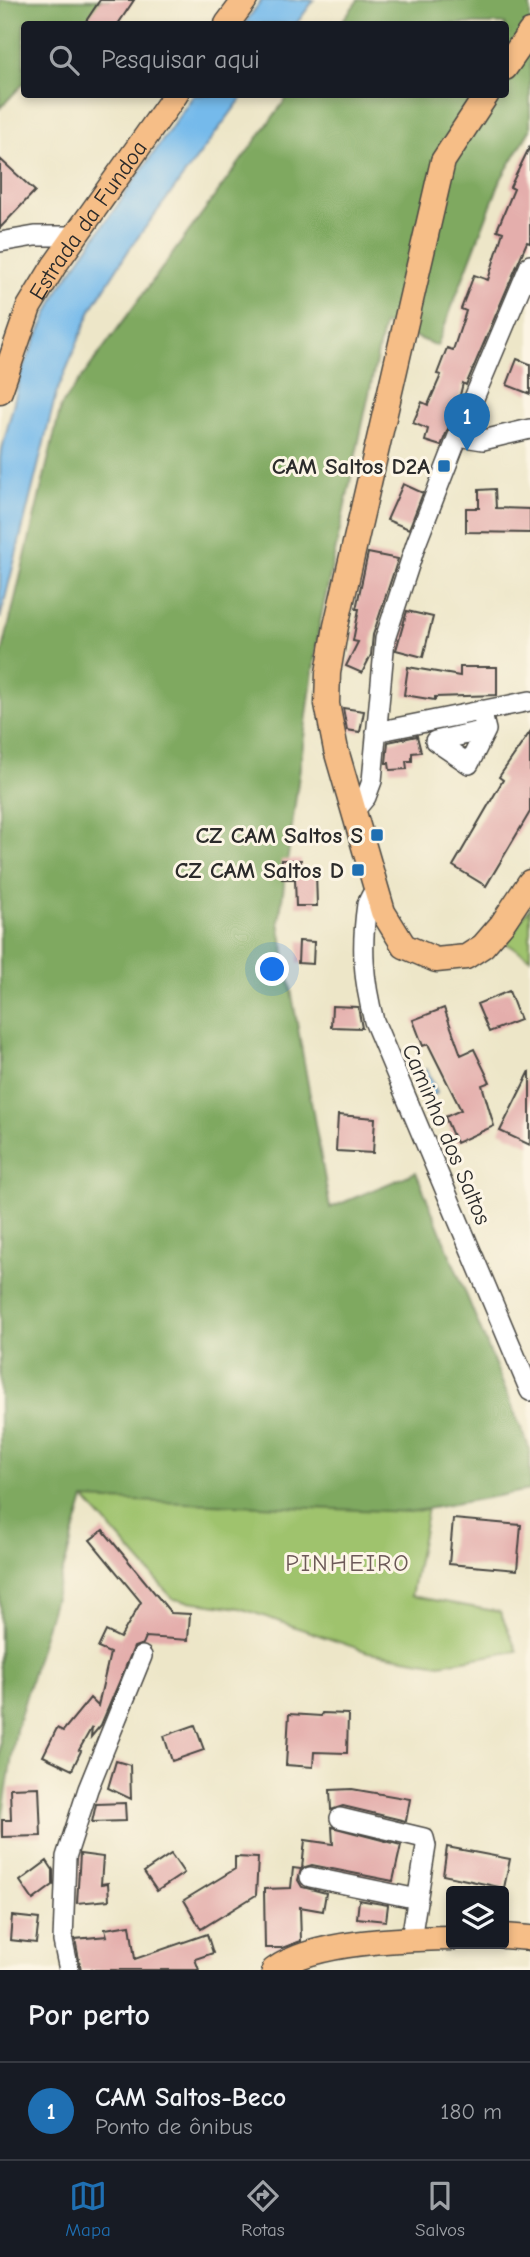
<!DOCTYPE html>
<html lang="pt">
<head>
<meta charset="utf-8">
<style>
  :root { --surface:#171b24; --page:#20242c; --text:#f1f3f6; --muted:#9ea1a6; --line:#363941; --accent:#1f6fb2 }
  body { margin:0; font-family:"Comic Neue",sans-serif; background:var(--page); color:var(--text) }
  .controls { position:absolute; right:21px; bottom:21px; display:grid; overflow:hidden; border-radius:7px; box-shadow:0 4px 10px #0003 }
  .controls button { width:63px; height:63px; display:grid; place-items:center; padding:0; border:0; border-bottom:2px solid var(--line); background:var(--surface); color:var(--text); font:35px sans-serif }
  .you { position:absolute; left:273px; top:970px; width:24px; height:24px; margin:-18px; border:5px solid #fff; border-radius:50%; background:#1a73e8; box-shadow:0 0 0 10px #1a73e833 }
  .badge { display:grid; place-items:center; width:46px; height:46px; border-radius:50%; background:var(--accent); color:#fff; font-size:23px; font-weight:700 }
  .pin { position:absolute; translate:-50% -58px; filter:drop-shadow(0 2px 4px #0008) }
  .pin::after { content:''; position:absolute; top:37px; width:24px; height:21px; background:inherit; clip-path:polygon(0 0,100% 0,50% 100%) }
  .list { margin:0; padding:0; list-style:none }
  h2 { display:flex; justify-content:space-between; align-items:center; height:91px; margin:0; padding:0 28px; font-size:30px }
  h2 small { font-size:23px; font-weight:400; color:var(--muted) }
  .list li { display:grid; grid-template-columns:46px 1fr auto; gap:21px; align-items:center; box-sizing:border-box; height:98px; padding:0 28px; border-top:2px solid var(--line) }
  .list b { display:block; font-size:26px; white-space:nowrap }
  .list p { margin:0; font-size:23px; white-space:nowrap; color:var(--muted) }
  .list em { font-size:23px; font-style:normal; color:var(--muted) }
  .icon { flex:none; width:38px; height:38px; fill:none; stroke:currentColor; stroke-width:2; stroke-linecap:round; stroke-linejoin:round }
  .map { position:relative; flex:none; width:530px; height:1970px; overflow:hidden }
  .search { position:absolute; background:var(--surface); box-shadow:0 4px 10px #0003; left:21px; right:21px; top:21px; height:77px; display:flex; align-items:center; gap:18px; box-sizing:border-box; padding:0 24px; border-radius:7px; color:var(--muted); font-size:26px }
  .sheet { height:189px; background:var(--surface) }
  nav { display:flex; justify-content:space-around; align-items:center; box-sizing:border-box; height:98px; border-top:2px solid var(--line); background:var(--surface); font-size:19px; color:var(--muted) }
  nav a { display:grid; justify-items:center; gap:4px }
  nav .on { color:var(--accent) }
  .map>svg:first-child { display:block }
  .green { fill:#9fc36d; stroke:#65774c; stroke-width:2 }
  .forest { fill:#7fa960; stroke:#556a46; stroke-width:2 }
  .water { fill:#74baeb; stroke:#50728b; stroke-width:2 }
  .building { fill:#e4aeac }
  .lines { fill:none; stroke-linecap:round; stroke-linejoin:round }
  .minor-casing { stroke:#484743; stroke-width:22 }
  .major-casing { stroke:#484743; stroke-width:27 }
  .minor { stroke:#fff; stroke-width:19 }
  .major { stroke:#f6be87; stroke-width:24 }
  .poi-dot { fill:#1f6fb2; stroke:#fcf5e5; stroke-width:2.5 }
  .labels { text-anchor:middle; stroke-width:6; stroke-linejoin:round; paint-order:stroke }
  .street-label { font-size:23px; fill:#2b2b2b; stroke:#fcf5e5 }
  .poi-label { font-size:23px; font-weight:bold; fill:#2b2b2b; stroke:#fcf5e5; text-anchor:end }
  .neighbourhood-label { font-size:24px; letter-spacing:2px; fill:#6c5958; stroke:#fcf5e5 }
</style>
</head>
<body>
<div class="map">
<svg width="530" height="1970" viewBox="0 0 530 1970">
  <rect width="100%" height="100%" fill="#fcf5e5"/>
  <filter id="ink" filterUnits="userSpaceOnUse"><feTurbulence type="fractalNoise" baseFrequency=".0143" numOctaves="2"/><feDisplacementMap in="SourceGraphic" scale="14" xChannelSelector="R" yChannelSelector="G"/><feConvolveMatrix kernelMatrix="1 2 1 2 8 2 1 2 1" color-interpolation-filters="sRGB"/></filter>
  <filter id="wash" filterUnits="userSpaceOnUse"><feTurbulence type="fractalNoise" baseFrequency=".00686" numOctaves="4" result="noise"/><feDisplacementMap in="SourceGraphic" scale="28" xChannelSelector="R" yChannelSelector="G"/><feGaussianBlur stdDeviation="1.57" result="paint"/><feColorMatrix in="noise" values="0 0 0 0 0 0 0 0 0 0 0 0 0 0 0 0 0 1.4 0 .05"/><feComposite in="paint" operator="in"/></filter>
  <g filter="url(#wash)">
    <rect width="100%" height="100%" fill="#ede6c8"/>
    <path class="green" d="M530,907V958L506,943Z
      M84,1498L428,1508L411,1596L500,1612L517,1651L440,1664L368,1652L240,1608L173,1599Z"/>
    <path class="forest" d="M0,0H108L83,24H24V83L0,108Z
      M358,0H530V130L501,179L437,346L384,324L319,627L279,922L330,1208L416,1172L530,1450V1490L410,1512L84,1499L16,1730L0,1834V662L61,406L289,95L505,94V24H340Z"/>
    <path class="water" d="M262,0H314L296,24H244Z
      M194,95H244L130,248L92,308L56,394L0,619V457L22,370L59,289Z
      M427,1069L437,1093L426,1098L416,1073Z"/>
    <g id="blocks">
      <path class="building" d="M100,0H134L118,24H84Z
        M530,146V243L527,242L466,385L463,383L457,407L441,446L425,441L428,429L413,423L422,402L428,405L441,375L437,374L447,348L453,350L466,311L461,309L474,275L488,280L503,232L497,230L514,189L510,187Z
        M0,159L35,191L0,228Z
        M517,359L530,364V394L507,385Z
        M403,484L423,493L409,529L387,520Z
        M495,489L496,508L530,509V533L466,532V508H479V490Z
        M368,553L398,559L373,635L371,655L362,673L346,666L358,642L353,641L359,609H356Z
        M407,611L433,617L423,657L396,650Z
        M408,667L460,676V667H497V695L435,697V700L404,695Z
        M343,708L364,711L360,732L347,730Z
        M530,732V812L486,886L453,866L503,780L499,777Z
        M417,736L421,752L412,753V761H406L407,769L390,770L389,763H386L388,742Z
        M281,860H301V872L316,871L317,906H296L295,879H282Z
        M299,941L314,942L313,964L298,963Z
        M509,991L520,1020L489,1032L477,1004Z
        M332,1006L358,1007L362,1028L331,1027Z
        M444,1008L461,1055L474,1049L490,1082L482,1085L494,1126L456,1143L445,1117L461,1110L428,1044L423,1046L413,1020Z
        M530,1071V1145L500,1131Z
        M338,1115L375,1118L373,1153L336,1151Z
        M453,1519L521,1525L517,1570L449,1564Z
        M103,1530L171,1613L190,1614L188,1640L146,1637L143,1644L134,1647L101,1725L91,1737L92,1727L79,1750L81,1751L72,1770L43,1756L57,1728L63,1731L90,1698L98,1706L110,1653L98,1648L106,1631L120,1638L141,1602L90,1540Z
        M322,1713L348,1714L347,1753L314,1752L313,1767L286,1765L289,1714L321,1716Z
        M195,1725L204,1750L172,1761L164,1736Z
        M116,1761L130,1765L131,1799L108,1788Z
        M39,1787L41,1836L2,1837V1820H11L10,1788Z
        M352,1789L410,1799L406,1821L343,1806L331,1810L330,1790Z
        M125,1803L126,1821L92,1822L96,1804Z
        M332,1827L401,1845L393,1881L312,1865L302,1868L305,1840L333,1844Z
        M447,1847L510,1859L504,1888L443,1875Z
        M80,1854L103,1857L101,1884L108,1883L109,1900L77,1903Z
        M171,1854L184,1873L157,1891L144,1872Z
        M235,1857L258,1858L256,1895L201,1929L184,1900L235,1869Z
        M47,1861L53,1870V1885L33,1900L20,1881Z
        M293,1868L301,1869L298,1880L302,1887L326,1893L323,1911L300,1907L301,1941L282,1948H265L264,1889L291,1888Z
        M359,1900L388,1905L386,1921L357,1918Z
        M12,1916L39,1919L36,1943L10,1940Z
        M130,1925L135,1959L207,1934L213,1953L195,1959L199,1970H81L75,1939L107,1936L105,1929Z"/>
    </g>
  </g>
  <g filter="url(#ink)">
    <use href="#blocks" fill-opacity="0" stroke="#484743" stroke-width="2"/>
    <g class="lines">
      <g class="minor-casing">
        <path id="minor" d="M0,242L35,236H75
          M458,436L483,440L530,429
          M481,710L486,730L469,764L435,741L486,730
          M376,732L530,701
          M355,810L366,797L372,781L385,639L416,544L458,436L530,265
          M378,891L371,896L367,904C361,947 363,979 374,1021L530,1391
          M340,1818L424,1838L426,1846L411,1939
          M310,1877L418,1899
          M69,1970L63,1941L66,1857L88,1789L142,1656"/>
      </g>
      <g class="major-casing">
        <g id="major">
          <path d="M227,24L245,0"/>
          <path d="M505,68L530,32"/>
          <path d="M487,94L443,161L336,626L328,673L327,704L336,750L383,912L404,946L436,960L466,957L483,946L502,924L530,882"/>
          <path id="s1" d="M0,391L29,307L54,266L176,94"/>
          <path d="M504,1936L530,1938"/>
          <path d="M274,1970C313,1941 402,1939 451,1938"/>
        </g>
      </g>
      <use href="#minor" class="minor"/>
      <use href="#major" class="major"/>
    </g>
  </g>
  <g class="poi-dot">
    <rect x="437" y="459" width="14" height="14" rx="3.5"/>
    <rect x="370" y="828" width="14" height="14" rx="3.5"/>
    <rect x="351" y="863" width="14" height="14" rx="3.5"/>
  </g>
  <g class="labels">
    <g class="street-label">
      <text dy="8" stroke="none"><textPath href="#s1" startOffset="194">Estrada da Fundoa</textPath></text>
      <text transform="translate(447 1134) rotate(67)" y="8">Caminho dos Saltos</text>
    </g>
    <g class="poi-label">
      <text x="430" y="474">CAM Saltos D2A</text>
      <text x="363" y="843">CZ CAM Saltos S</text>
      <text x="344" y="878">CZ CAM Saltos D</text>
    </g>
    <g class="neighbourhood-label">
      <text x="348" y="1571">PINHEIRO</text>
    </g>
  </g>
</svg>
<div class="controls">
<button><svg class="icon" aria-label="layers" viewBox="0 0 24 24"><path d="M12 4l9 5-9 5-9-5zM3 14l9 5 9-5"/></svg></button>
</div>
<div class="you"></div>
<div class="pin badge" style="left:467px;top:451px">1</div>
<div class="search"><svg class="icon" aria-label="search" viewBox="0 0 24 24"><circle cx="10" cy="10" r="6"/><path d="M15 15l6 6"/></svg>Pesquisar aqui</div>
</div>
<section class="sheet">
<h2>Por perto<small></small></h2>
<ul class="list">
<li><span class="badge">1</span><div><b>CAM Saltos-Beco</b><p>Ponto de ônibus</p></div><em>180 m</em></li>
</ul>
</section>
<nav>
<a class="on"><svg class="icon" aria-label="map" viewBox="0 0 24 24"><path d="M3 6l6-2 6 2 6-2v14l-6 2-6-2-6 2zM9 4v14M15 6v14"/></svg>Mapa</a>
<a><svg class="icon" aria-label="directions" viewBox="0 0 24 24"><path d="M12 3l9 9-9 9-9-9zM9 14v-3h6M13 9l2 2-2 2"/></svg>Rotas</a>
<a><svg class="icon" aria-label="saved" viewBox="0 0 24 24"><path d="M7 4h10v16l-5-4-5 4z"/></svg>Salvos</a>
</nav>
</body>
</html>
